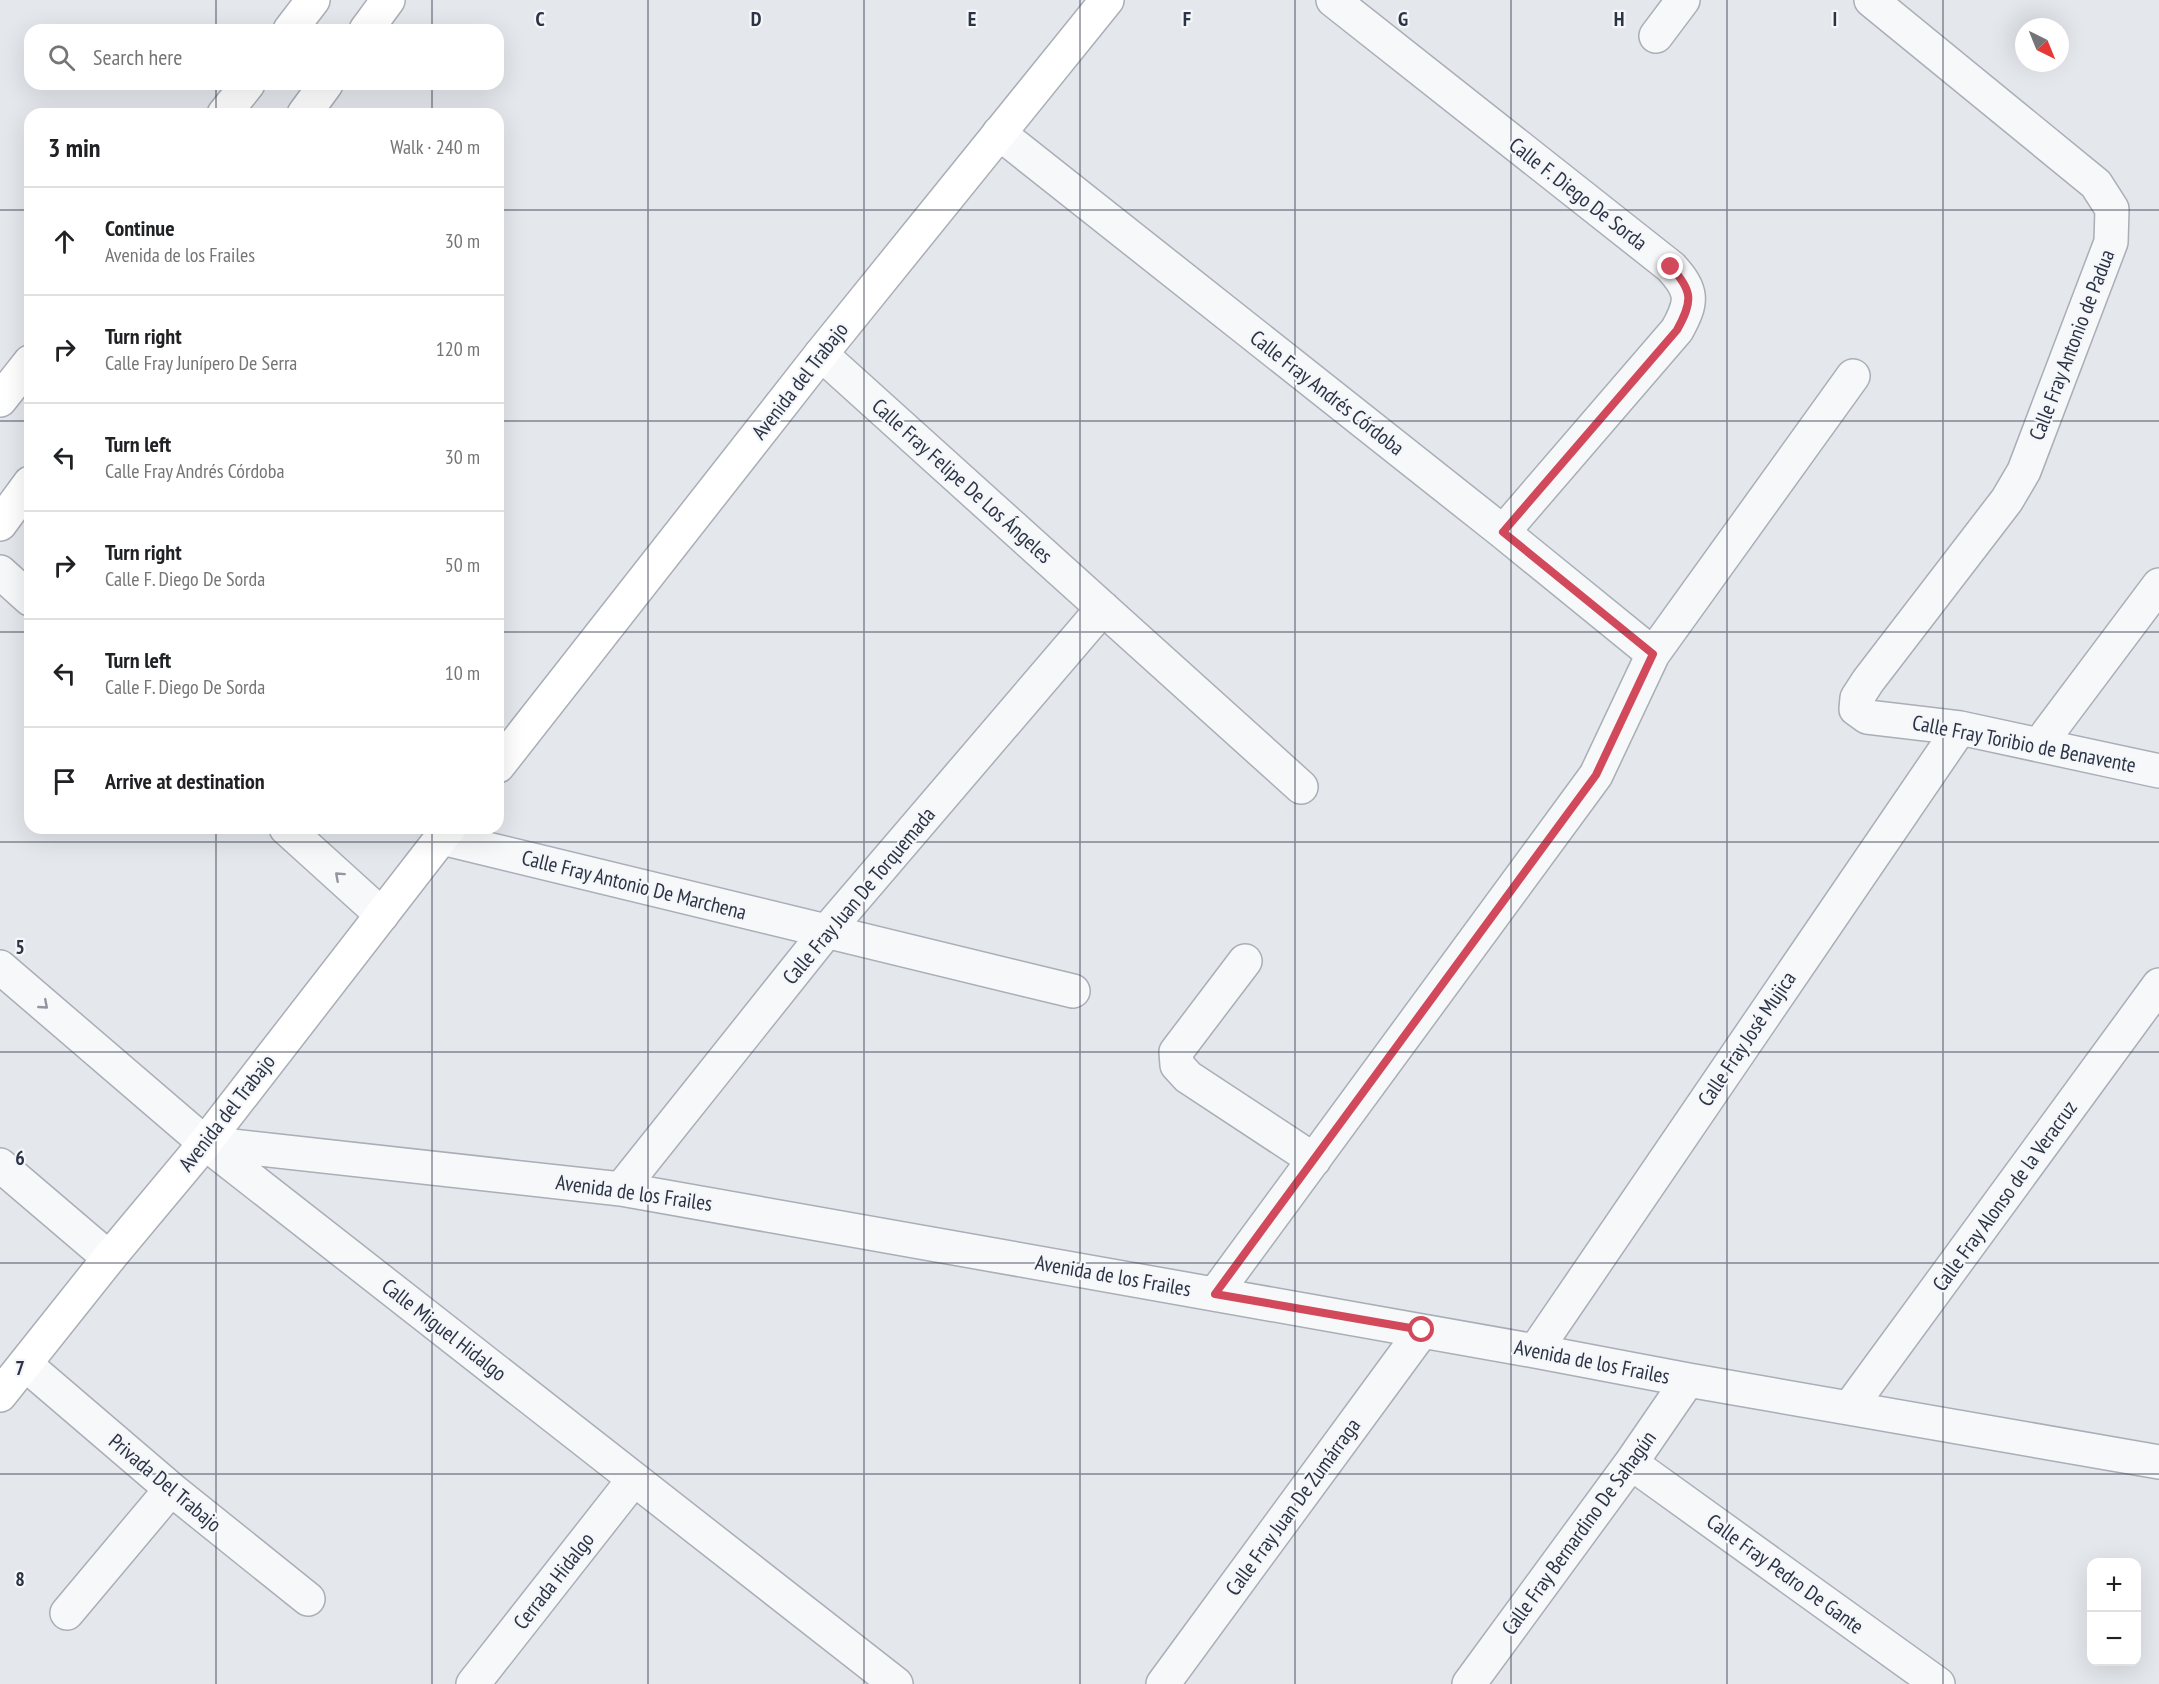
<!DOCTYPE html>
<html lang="en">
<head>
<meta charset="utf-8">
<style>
  :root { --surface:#fff; --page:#f6f6f6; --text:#202124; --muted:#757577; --line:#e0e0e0 }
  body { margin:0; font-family:"PT Sans Narrow",sans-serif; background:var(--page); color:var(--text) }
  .controls { position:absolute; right:18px; bottom:18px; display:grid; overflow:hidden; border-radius:12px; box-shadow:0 6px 24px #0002 }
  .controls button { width:54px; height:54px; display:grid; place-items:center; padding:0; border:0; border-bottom:2px solid var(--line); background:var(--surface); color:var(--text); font:30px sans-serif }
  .compass { position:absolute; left:2015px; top:18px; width:54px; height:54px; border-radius:50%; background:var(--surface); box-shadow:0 6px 24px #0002; rotate:137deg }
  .stop { position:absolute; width:18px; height:18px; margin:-14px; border:4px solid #d1495b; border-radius:50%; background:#fff }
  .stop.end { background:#d1495b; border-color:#fff; box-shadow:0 2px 6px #0008 }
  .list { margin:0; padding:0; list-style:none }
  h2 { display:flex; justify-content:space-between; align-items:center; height:78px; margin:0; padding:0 24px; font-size:26px }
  h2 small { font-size:20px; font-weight:400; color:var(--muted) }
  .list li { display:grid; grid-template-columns:39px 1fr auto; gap:18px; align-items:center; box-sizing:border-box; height:108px; padding:0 24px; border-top:2px solid var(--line) }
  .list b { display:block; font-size:22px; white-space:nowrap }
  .list p { margin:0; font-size:20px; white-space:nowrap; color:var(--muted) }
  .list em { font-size:20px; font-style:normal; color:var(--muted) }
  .icon { flex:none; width:33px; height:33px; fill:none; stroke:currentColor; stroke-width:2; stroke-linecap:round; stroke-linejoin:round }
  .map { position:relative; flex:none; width:2159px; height:1684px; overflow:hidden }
  .search { position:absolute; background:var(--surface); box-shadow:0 6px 24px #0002; left:24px; top:24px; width:480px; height:66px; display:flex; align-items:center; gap:15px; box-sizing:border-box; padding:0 21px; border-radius:18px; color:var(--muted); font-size:22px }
  .panel { position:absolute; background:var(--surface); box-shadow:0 6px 24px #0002; left:24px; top:108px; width:480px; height:726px; border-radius:18px }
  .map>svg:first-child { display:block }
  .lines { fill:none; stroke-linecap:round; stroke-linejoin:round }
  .street-casing { stroke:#a9aeb7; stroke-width:36 }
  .secondary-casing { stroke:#a9aeb7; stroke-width:36 }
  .street { stroke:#f7f8fa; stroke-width:33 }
  .secondary { stroke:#fff; stroke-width:33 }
  .oneway { stroke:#9196a0 }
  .route { stroke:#d1495b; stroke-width:8 }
  .grid { fill:none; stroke:#2b3445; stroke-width:1.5; stroke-opacity:0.55 }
  .labels { text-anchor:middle; stroke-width:4.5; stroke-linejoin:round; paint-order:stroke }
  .street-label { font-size:21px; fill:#2b3445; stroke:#f4f6f9 }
  .grid-label { font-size:20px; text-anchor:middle; font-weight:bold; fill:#2b3445; stroke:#f4f6f9; stroke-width:4.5; stroke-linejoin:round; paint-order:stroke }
</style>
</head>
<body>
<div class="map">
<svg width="2159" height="1684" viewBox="0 0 2159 1684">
  <rect width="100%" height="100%" fill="#e4e7ec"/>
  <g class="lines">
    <g class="street-casing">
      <path id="street" d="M1333,0L1671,267C1693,291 1693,301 1677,330L1503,532
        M1871,0L2096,184L2112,209L2111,242L2024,471L2007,500L1868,681L1857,698L1856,709L1867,717L1960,728L2159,771
        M1656,36L1683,0
        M999,133L1503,532L1653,654
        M821,354L1301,787
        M0,572L30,599
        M2039,745L2159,585
        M286,828L382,915
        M442,838L1073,991
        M1245,961L1176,1052L1177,1065L1188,1077L1314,1160
        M0,967L205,1143L896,1684
        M205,1143L621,1189L1535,1351L1688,1380L2159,1462
        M0,1165L109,1258
        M621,1189L826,932L1103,608
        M1215,1294L1596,775L1653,654L1853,376
        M1535,1351L1960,728
        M25,1364L171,1489L308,1599
        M1850,1407L2159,985
        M1631,1463L1938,1684
        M67,1613L171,1489
        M473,1684L634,1479
        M1163,1684L1422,1331
        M1469,1684L1631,1463L1688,1380"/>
    </g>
    <g class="secondary-casing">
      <path id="secondary" d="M290,30L313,0
        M366,30L388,0
        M224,114L248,84
        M304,114L326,84
        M0,400L30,362
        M0,524L30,483
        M498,766L821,354L1107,0
        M0,1395L109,1258L205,1143L449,828"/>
    </g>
    <use href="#street" class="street"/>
    <use href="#secondary" class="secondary"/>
  </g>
  <defs><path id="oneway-chevron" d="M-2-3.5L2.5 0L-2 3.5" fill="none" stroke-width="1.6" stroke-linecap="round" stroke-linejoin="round" transform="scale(1.5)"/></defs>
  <g class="oneway">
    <use href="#oneway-chevron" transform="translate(339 876) rotate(-138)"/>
    <use href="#oneway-chevron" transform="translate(44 1005) rotate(41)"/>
  </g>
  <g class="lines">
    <path class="route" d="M1422,1330L1215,1294L1596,775L1653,654L1503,532L1677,330C1693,301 1693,291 1671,267"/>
  </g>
  <path class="grid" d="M216,0V30M432,0V30M648,0V1684M864,0V1684M1080,0V1684M1295,0V1684M1511,0V1684M1727,0V1684M1943,0V1684M216,84V114M432,84V114M0,210H30M498,210H2159M0,421H30M498,421H2159M0,632H30M498,632H2159M216,828V1684M432,828V1684M0,842H2159M0,1052H2159M0,1263H2159M0,1474H2159"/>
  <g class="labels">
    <g class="street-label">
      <text transform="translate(1578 194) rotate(38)" y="7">Calle F. Diego De Sorda</text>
      <text transform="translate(2072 345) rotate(-69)" y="7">Calle Fray Antonio de Padua</text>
      <text transform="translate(800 381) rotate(-52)" y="7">Avenida del Trabajo</text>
      <text transform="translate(1327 393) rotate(38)" y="7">Calle Fray Andrés Córdoba</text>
      <text transform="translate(962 481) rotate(42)" y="7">Calle Fray Felipe De Los Ángeles</text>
      <text transform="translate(2024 744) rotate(11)" y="7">Calle Fray Toribio de Benavente</text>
      <text transform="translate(634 885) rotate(14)" y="7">Calle Fray Antonio De Marchena</text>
      <text transform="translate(859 896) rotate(-50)" y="7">Calle Fray Juan De Torquemada</text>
      <text transform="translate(1747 1039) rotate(-56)" y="7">Calle Fray José Mujica</text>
      <text transform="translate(227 1113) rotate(-52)" y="7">Avenida del Trabajo</text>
      <text transform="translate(634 1193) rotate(8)" y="7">Avenida de los Frailes</text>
      <text transform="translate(2005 1196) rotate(-54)" y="7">Calle Fray Alonso de la Veracruz</text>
      <text transform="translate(1113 1276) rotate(10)" y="7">Avenida de los Frailes</text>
      <text transform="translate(444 1330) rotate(38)" y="7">Calle Miguel Hidalgo</text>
      <text transform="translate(1592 1362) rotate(11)" y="7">Avenida de los Frailes</text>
      <text transform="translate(165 1483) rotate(40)" y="7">Privada Del Trabajo</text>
      <text transform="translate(1293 1507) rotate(-54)" y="7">Calle Fray Juan De Zumárraga</text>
      <text transform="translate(1579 1533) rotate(-54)" y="7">Calle Fray Bernardino De Sahagún</text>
      <text transform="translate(1785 1574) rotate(36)" y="7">Calle Fray Pedro De Gante</text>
      <text transform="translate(554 1581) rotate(-52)" y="7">Cerrada Hidalgo</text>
    </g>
  </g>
  <g class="grid-label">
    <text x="540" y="26">C</text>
    <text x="756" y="26">D</text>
    <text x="972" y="26">E</text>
    <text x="1187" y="26">F</text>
    <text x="1403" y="26">G</text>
    <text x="1619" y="26">H</text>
    <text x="1835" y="26">I</text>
    <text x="20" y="954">5</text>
    <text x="20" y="1165">6</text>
    <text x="20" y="1375">7</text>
    <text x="20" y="1586">8</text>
  </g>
</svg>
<div class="controls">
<button>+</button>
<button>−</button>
</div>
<svg class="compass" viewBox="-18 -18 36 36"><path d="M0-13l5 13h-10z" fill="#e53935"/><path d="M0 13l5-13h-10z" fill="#757577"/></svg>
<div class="stop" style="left:1422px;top:1330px"></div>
<div class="stop end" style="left:1671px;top:267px"></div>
<div class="search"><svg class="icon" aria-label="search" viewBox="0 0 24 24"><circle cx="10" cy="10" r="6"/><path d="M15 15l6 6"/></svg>Search here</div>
<section class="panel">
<h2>3 min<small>Walk · 240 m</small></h2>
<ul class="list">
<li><svg class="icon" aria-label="ahead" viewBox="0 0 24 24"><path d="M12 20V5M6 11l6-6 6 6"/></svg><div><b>Continue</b><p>Avenida de los Frailes</p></div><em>30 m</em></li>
<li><svg class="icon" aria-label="right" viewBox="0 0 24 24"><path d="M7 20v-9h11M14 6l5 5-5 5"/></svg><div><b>Turn right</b><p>Calle Fray Junípero De Serra</p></div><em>120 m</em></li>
<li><svg class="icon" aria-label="left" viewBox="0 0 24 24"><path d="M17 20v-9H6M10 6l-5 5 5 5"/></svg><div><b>Turn left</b><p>Calle Fray Andrés Córdoba</p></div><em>30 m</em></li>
<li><svg class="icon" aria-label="right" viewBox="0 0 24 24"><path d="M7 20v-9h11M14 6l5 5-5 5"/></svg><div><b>Turn right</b><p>Calle F. Diego De Sorda</p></div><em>50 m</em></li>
<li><svg class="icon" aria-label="left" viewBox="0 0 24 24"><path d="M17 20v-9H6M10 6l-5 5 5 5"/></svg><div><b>Turn left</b><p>Calle F. Diego De Sorda</p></div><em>10 m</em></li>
<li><svg class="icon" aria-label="arrive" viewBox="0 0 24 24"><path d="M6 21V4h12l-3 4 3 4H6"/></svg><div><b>Arrive at destination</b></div></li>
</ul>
</section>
</div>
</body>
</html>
